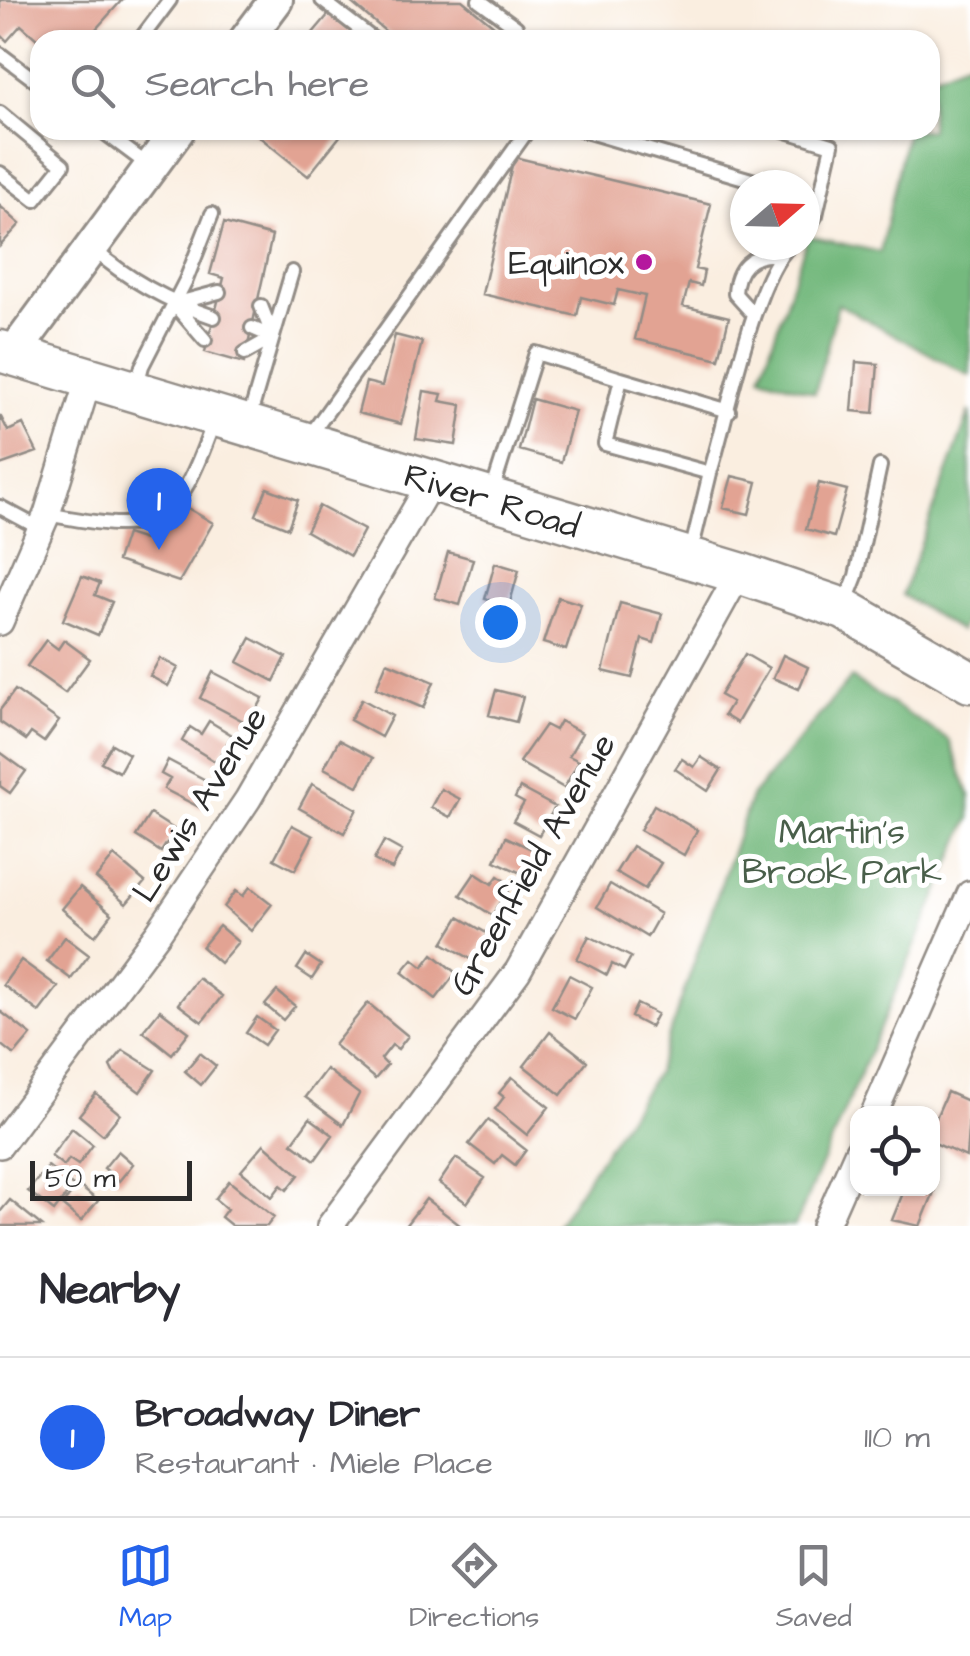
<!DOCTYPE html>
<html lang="en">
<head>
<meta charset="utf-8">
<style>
  :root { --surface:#fff; --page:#f2f2f3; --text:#2b2b33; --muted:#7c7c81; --line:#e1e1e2; --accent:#2563eb }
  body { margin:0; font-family:"Architects Daughter",sans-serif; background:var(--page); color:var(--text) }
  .controls { position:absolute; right:30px; bottom:30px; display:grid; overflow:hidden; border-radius:20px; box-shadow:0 2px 8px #0004 }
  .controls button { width:90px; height:90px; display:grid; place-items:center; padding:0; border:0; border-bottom:2px solid var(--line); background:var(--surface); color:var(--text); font:50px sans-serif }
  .compass { position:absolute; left:730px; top:170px; width:90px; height:90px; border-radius:50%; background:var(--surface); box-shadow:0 2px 8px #0004; rotate:70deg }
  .scale { position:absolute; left:30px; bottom:25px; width:162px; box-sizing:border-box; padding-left:10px; border:5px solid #2b2b2b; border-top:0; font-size:28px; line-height:35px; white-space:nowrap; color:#2b2b2b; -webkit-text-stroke:8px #fff; paint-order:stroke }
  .you { position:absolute; left:500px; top:622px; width:35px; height:35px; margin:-25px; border:8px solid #fff; border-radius:50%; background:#1a73e8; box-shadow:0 0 0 15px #1a73e833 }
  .badge { display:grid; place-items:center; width:65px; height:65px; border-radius:50%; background:var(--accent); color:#fff; font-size:32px; font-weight:700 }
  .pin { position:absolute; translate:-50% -82px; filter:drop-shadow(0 2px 5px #0008) }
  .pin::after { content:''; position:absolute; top:52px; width:35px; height:30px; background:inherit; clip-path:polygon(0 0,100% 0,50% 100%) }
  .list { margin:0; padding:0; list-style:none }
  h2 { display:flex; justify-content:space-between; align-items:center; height:130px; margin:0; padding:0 40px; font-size:42px }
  h2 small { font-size:32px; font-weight:400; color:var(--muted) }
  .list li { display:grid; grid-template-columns:65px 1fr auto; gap:30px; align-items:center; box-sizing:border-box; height:160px; padding:0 40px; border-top:2px solid var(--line) }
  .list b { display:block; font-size:38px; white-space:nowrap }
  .list p { margin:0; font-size:32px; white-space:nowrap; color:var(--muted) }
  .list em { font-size:32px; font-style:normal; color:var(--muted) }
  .icon { flex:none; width:55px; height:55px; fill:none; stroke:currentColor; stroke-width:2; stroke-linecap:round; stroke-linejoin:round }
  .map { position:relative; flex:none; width:970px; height:1226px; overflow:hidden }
  .search { position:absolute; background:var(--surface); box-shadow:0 2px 8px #0004; left:30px; right:30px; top:30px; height:110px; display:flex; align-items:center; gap:25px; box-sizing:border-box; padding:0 35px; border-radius:30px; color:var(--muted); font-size:38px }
  .sheet { height:290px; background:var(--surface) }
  nav { display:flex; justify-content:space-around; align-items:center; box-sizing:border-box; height:140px; border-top:2px solid var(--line); background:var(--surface); font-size:28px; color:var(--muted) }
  nav a { display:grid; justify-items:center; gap:5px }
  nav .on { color:var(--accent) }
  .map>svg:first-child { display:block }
  .forest { fill:#74b97e; stroke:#507254; stroke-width:2.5 }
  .building { fill:#e2a393 }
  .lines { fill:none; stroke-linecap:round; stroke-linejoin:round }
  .service-casing { stroke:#928c86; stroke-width:18 }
  .minor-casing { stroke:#928c86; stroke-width:30 }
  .tertiary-casing { stroke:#928c86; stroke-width:38 }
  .primary-casing { stroke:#928c86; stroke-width:45 }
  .service { stroke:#fff; stroke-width:12 }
  .minor { stroke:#fff; stroke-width:25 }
  .tertiary { stroke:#fff; stroke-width:32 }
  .primary { stroke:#fff; stroke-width:40 }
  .poi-dot { fill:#b5179e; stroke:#fff; stroke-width:4 }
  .labels { text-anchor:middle; stroke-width:10; stroke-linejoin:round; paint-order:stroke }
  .poi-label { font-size:35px; fill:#2b2b2b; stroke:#fff; text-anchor:end }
  .street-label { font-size:35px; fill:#2b2b2b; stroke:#fff }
  .park-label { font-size:35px; fill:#495f4a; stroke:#fff }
</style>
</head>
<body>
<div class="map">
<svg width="970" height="1226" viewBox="0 0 970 1226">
  <rect width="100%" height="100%" fill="#fff"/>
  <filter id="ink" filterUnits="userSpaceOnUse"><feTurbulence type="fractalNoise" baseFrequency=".01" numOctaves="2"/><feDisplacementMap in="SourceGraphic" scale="20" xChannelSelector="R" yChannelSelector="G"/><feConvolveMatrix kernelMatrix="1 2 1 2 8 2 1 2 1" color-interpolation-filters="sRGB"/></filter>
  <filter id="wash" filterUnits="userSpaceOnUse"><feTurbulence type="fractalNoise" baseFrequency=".0048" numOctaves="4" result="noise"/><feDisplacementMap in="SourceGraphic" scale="40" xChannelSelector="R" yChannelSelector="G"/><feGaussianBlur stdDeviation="2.25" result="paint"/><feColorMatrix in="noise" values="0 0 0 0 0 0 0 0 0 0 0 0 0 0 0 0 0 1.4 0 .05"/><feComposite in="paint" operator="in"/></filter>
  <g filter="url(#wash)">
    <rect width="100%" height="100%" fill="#faeee0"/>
    <path class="forest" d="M970,60V376L838,304L815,393L761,376L808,236L880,252L907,130H930V77Z
      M970,411V612L960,631L902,595Z
      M851,678L949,740L970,796V818L795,1226H556L656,1073L751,797Z"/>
    <g id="blocks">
      <path class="building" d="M0,0H122L86,40H38L21,25L7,41L0,34Z
        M348,0H462L495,27L484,40H396Z
        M329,14L361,40H307Z
        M251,130H345L308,176Z
        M514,157L711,204L695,269L704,271L701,286L689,283L683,306L729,317L719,359L635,339L645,296L618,290L614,305L581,297L577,316L482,294Z
        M0,206L20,224L0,246Z
        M224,223L272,236L244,363L205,352L224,278L210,274Z
        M395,335L422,342L401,424L358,413L366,382L382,386Z
        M856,362L878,364L874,413L852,411Z
        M424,391L442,394L440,401L462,405L456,445L416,439Z
        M532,399L575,411L561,462L519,450Z
        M0,415L8,431L23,424L37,452L0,465Z
        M732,476L757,482L749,514L723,508Z
        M819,483L847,490L834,537L806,529Z
        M267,488L298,500L288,528L256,515Z
        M184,506L213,523L179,582L117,561L126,534L144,540L152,537L150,527L162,523L171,528Z
        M319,506L364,530L350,556L306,531Z
        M448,552L473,559L460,605L435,598Z
        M495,563L519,570L509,606L485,599Z
        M82,576L100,583L95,595L112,602L98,635L63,620Z
        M558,597L581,604L566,650L543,643Z
        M620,603L662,614L654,643L642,639L632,678L603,671Z
        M251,638L286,657L274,681L238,662Z
        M46,640L58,649L64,640L90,659L65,693L27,666Z
        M745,654L769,668L737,723L724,715L732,702L720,695Z
        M783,655L808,667L799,689L773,678Z
        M160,658L178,668L168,686L150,676Z
        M387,662L434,682L423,708L376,688Z
        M213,672L263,698L249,724L200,698Z
        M15,690L59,721L44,742L31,733L26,740L0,722V710Z
        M496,690L523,697L516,722L489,715Z
        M362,699L392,716L381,737L350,720Z
        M209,721L232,735L216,762L182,741L190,727L201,734Z
        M560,721L582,733L569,756L579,761L564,788L519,762L545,725L555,730Z
        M339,740L373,758L358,786L324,768Z
        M112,744L129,754L119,772L101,762Z
        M0,752L26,771L10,793L0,786Z
        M701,757L721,770L708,791L675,769L682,759L694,767Z
        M168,760L213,784L201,808L164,789L170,779L161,774Z
        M312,784L357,809L344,833L299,808Z
        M520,788L555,807L539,835L513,821L524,803L515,798Z
        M441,789L460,799L450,817L431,807Z
        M654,805L697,830L684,855L640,830Z
        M150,814L175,830L161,852L136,836Z
        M292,825L313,836L295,870L274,859Z
        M506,837L536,851L525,875L495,861Z
        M384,841L402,851L392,869L374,860Z
        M632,846L661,863L645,889L616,872Z
        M114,856L145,882L126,904L96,878Z
        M475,873L492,884L498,876L512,886L492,915L460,895Z
        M610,884L660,914L647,937L597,907Z
        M80,887L112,914L95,936L62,909Z
        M250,887L272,904L251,931L224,907L236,891L243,896Z
        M459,917L488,934L473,960L443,943Z
        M219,926L238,942L220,963L202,947Z
        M589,936L631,957L624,970L612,964L607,975L577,959Z
        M65,937L89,955L71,979L47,961Z
        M433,954L456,973L436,999L402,972L413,959L423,967Z
        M306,955L321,965L312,979L297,969Z
        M21,960L58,987L39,1012L3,985Z
        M569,975L592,987L575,1019L552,1007Z
        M198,978L222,996L202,1022L178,1004Z
        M277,991L295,1006L283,1020L265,1005Z
        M368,1003L408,1036L398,1049L392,1045L381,1059L387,1065L375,1079L334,1045Z
        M637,1004L657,1014L650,1027L631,1017Z
        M160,1010L189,1032L172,1054L143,1031Z
        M0,1011L31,1035L14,1055L0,1044Z
        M257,1017L275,1030L264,1045L246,1033Z
        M550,1032L587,1061L561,1095L524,1066Z
        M123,1050L155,1070L140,1092L113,1072L110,1066Z
        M200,1053L216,1066L201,1085L185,1071Z
        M326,1069L359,1094L343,1125L305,1097Z
        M512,1077L549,1107L527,1135L495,1109L504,1097L499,1093Z
        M947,1092L970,1102L966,1157L932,1142V1127Z
        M96,1094L120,1114L103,1135L79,1115Z
        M310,1118L333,1135L315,1160L292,1143Z
        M488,1120L526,1150L515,1165L502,1155L495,1164L469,1144Z
        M72,1128L93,1145L78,1165L69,1159L64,1166L51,1156Z
        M264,1144L299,1175L287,1190L281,1185L272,1197L241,1171Z
        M118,1151L133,1164L119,1181L104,1168Z
        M456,1158L485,1178L467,1203L439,1183Z
        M48,1166L73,1186L54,1211L28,1191Z
        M229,1181L274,1217L267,1226H232L221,1217L227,1209L215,1199Z
        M78,1185L98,1201L81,1221L62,1205Z
        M905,1188L934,1192L920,1226L892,1220Z
        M426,1199L461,1226H405Z
        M10,1200L42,1226H0V1212Z"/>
    </g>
  </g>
  <g filter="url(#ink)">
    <use href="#blocks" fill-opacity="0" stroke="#928c86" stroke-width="2.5"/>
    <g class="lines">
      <g class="service-casing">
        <path id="service" d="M322,0L374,40
          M479,0L516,27L514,40
          M140,40L170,0
          M0,54L40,84
          M0,113L63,165L35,200L0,173
          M101,130L148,165
          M582,130L768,185
          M783,130L832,145L816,215L805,233
          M92,248C128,280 169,302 214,317
          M754,315L735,294C736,268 750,253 777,255
          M252,328L273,337
          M205,340L174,304L219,292
          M245,353L273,337L261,306
          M621,379L729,411
          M136,389L142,366L186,280L212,214
          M248,422L292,272
          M309,437L528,130
          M492,492L536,353L621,379L605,444L710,473C726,423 755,272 791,245
          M0,507L41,529
          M47,514C161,536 175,529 214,421
          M690,556L710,473
          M845,604L856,576L880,466"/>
      </g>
      <g class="minor-casing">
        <path id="minor" d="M0,622L47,514L89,378
          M874,1114L970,894
          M0,1145L158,933L248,799L431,482
          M330,1226L518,971L739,573
          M825,1226L858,1151"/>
      </g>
      <g class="tertiary-casing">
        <path id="tertiary" d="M246,40L276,0
          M13,354L178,130"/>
      </g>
      <g class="primary-casing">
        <path id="primary" d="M0,351L739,573L844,609L970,682"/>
      </g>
      <use href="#service" class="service"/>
      <use href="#minor" class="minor"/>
      <use href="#tertiary" class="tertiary"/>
      <use href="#primary" class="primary"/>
    </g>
  </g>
  <circle class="poi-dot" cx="644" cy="262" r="10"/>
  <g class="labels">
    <g class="poi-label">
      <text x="624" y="274">Equinox</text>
    </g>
    <g class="street-label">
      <text transform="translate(492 500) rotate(17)" y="12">River Road</text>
      <text transform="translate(199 804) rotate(-58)" y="12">Lewis Avenue</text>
      <text transform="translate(532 864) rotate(-60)" y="12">Greenfield Avenue</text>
    </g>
    <g class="park-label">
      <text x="842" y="843">Martin's<tspan x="842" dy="40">Brook Park</tspan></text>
    </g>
  </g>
</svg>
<div class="controls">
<button><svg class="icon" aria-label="locate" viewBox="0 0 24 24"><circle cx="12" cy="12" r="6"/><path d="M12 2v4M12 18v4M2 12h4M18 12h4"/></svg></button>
</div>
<svg class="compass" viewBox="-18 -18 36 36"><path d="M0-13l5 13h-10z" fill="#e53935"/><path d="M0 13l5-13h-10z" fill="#7c7c81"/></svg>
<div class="scale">50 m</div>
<div class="you"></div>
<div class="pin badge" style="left:159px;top:550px">1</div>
<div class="search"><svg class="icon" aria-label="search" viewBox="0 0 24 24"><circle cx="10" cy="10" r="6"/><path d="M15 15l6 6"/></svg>Search here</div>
</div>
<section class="sheet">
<h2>Nearby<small></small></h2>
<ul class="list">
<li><span class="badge">1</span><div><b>Broadway Diner</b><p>Restaurant · Miele Place</p></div><em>110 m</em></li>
</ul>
</section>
<nav>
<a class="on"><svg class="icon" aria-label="map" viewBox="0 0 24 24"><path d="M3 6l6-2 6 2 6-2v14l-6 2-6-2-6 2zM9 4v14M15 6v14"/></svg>Map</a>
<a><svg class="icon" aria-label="directions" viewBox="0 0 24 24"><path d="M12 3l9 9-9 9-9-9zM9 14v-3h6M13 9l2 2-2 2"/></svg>Directions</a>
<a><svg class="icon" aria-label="saved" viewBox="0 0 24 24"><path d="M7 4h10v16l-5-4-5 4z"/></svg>Saved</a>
</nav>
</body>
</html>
